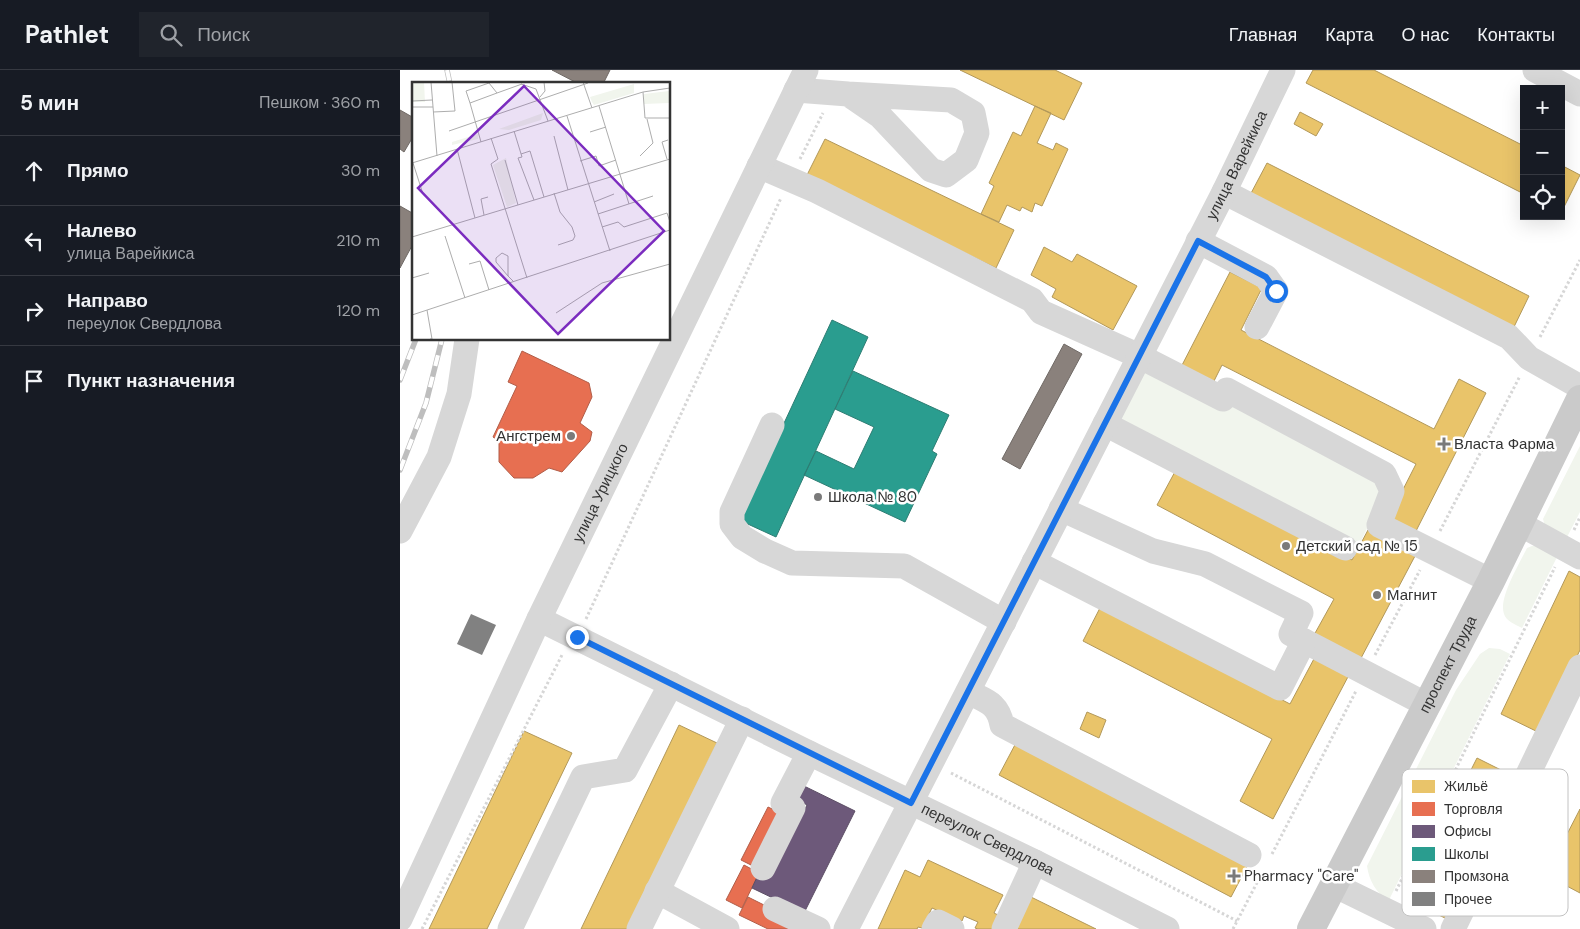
<!DOCTYPE html>
<html lang="ru">
<head>
<meta charset="utf-8">
<style>
  :root { --surface:#171b24; --page:#20242c; --text:#f1f3f6; --muted:#9ea1a6; --line:#363941 }
  body { margin:0; font-family:"DM Sans",sans-serif; background:var(--page); color:var(--text) }
  .controls { position:absolute; right:15px; top:15px; display:grid; overflow:hidden; border-radius:0px; box-shadow:0 5px 20px #0002 }
  .controls button { width:45px; height:45px; display:grid; place-items:center; padding:0; border:0; border-bottom:1px solid var(--line); background:var(--surface); color:var(--text); font:25px sans-serif }
  .stop { position:absolute; width:15px; height:15px; margin:-11px; border:4px solid #1a73e8; border-radius:50%; background:#fff }
  .stop.end { background:#1a73e8; border-color:#fff; box-shadow:0 1px 5px #0008 }
  .list { margin:0; padding:0; list-style:none }
  h2 { display:flex; justify-content:space-between; align-items:center; height:65px; margin:0; padding:0 20px; font-size:21px }
  h2 small { font-size:16px; font-weight:400; color:var(--muted) }
  .list li { display:grid; grid-template-columns:32px 1fr auto; gap:15px; align-items:center; box-sizing:border-box; height:70px; padding:0 20px; border-top:1px solid var(--line) }
  .list b { display:block; font-size:19px; white-space:nowrap }
  .list p { margin:0; font-size:16px; white-space:nowrap; color:var(--muted) }
  .list em { font-size:16px; font-style:normal; color:var(--muted) }
  .icon { flex:none; width:28px; height:28px; fill:none; stroke:currentColor; stroke-width:2; stroke-linecap:round; stroke-linejoin:round }
  .map { position:relative; flex:none; width:1180px; height:859px; overflow:hidden }
  header { display:flex; align-items:center; gap:30px; box-sizing:border-box; height:70px; padding:0 25px; background:var(--surface); border-bottom:1px solid var(--line) }
  header strong { font-size:24px }
  nav { display:flex; gap:28px; margin-inline-start:auto; font-size:18px }
  .search { width:350px; height:45px; background:var(--page); display:flex; align-items:center; gap:12px; box-sizing:border-box; padding:0 18px; border-radius:0px; color:var(--muted); font-size:19px }
  main { display:flex }
  aside { flex:1; background:var(--surface) }
  .map>svg:first-child { display:block }
  .green { fill:#f1f5ed }
  .homes { fill:#e9c46a; stroke:#b2985a }
  .shops { fill:#e76f51; stroke:#b15d48 }
  .offices { fill:#6d597a; stroke:#5c4e65 }
  .schools { fill:#2a9d8f; stroke:#2d7d73 }
  .industry { fill:#8a817c; stroke:#706a66 }
  .building { fill:#818181 }
  .lines { fill:none; stroke-linecap:round; stroke-linejoin:round }
  .path { stroke:#d6d6d6; stroke-width:3; stroke-dasharray:2.5 2.5; stroke-linecap:butt }
  .minor { stroke:#d7d7d7; stroke-width:25 }
  .major { stroke:#cacaca; stroke-width:28 }
  .rail-casing { stroke:#bebebe; stroke-width:5.5 }
  .rail { stroke:#fff; stroke-width:4; stroke-dasharray:11; stroke-linecap:butt }
  .route { stroke:#1a73e8; stroke-width:6 }
  .poi-dot { fill:#7a7a7a; stroke:#fff; stroke-width:2 }
  .labels { text-anchor:middle; stroke-width:5; stroke-linejoin:round; paint-order:stroke }
  .street-label { font-size:15px; fill:#333; stroke:#fff }
  .poi-label { font-size:15px; fill:#333; stroke:#fff; text-anchor:start }
  .inset-road { fill:none; stroke:#adadad; stroke-width:1 }
  .view { fill:#7b2cbf; fill-opacity:0.15; stroke:#7b2cbf; stroke-width:2.5 }
  .inset-edge { fill:none; stroke:#333; stroke-width:2.5 }
  .key { fill:#fff; stroke:#c2c2c2; stroke-width:1 }
  .key-label { font-size:14px; fill:#333 }
</style>
</head>
<body>
<header>
<strong>Pathlet</strong>
<div class="search"><svg class="icon" aria-label="search" viewBox="0 0 24 24"><circle cx="10" cy="10" r="6"/><path d="M15 15l6 6"/></svg>Поиск</div>
<nav><a>Главная</a><a>Карта</a><a>О нас</a><a>Контакты</a></nav>
</header>
<main>
<aside>
<h2>5 мин<small>Пешком · 360 m</small></h2>
<ul class="list">
<li><svg class="icon" aria-label="ahead" viewBox="0 0 24 24"><path d="M12 20V5M6 11l6-6 6 6"/></svg><div><b>Прямо</b></div><em>30 m</em></li>
<li><svg class="icon" aria-label="left" viewBox="0 0 24 24"><path d="M17 20v-9H6M10 6l-5 5 5 5"/></svg><div><b>Налево</b><p>улица Варейкиса</p></div><em>210 m</em></li>
<li><svg class="icon" aria-label="right" viewBox="0 0 24 24"><path d="M7 20v-9h11M14 6l5 5-5 5"/></svg><div><b>Направо</b><p>переулок Свердлова</p></div><em>120 m</em></li>
<li><svg class="icon" aria-label="arrive" viewBox="0 0 24 24"><path d="M6 21V4h12l-3 4 3 4H6"/></svg><div><b>Пункт назначения</b></div></li>
</ul>
</aside>
<div class="map">
<svg width="1180" height="859" viewBox="0 0 1180 859">
  <rect width="100%" height="100%" fill="#fff"/>
  <path class="green" d="M742,299L833,333L974,410L983,425L952,490L721,354L720,342Z
    M1180,376V442L1165,471L1145,456L1143,449Z
    M1132,476H1139L1159,483L1122,558C1116,555 1106,551 1104,544C1098,528 1120,493 1127,478Z
    M1089,578L1100,579L1110,584L989,830C976,824 969,810 967,796L1056,620L1080,584Z"/>
  <path class="homes" d="M560,0H655L682,13L664,50Z
    M913,0H974L1124,76V124L906,13Z
    M635,36L651,43L637,73L653,80L656,73L668,79L642,136L635,133L632,142L622,137L620,141L607,135L599,152L581,144L594,116L589,113L613,62L621,66Z
    M900,42L923,54L916,66L894,54Z
    M425,69L614,160L596,198L406,107Z
    M867,93L1129,226L1112,261L849,127Z
    M1161,95L1180,105L1161,143Z
    M644,177L672,192L677,184L737,216L713,260L652,227L656,219L631,205Z
    M830,202L862,218L841,260L1034,359L1059,309L1086,323L1015,463L988,449L1016,394L822,295L811,317L779,301Z
    M777,398L952,490L968,460L1015,486L960,590L914,565L934,529L757,435Z
    M1169,501L1180,507V580L1140,663L1101,644Z
    M701,536L890,634L916,585L950,603L873,749L840,731L872,669L683,571Z
    M687,642L706,650L699,668L680,659Z
    M279,655L317,673L228,859H181Z
    M124,661L172,683L87,859H29Z
    M617,671L849,793L831,827L599,705Z
    M1077,688L1117,708L1047,849L1006,829Z
    M1180,739V823L1146,805Z
    M528,790L603,825L594,843L600,846L594,859H578L575,858L578,852L564,846L562,851L532,838L522,858L518,857L517,859H478L505,800L520,807Z
    M631,827L696,859H615Z"/>
  <path class="shops" d="M122,281L189,313L192,327L180,353L192,362L190,371L162,402L149,398L133,408H114L99,392V371L93,367L117,316L108,312Z
    M368,737L383,744L355,797L341,790Z
    M344,795L359,803L342,838L326,830Z
    M348,827L368,837L395,859H368L339,845Z"/>
  <path class="offices" d="M404,716L455,741L404,843L352,818L359,803L370,808L407,735L397,729Z"/>
  <path class="schools" d="M432,250L468,267L376,467L339,450Z
    M453,301L549,345L532,381L537,384L505,452L404,405L416,381L454,399L474,357L435,339Z"/>
  <path class="industry" d="M152,0H210L203,14H179Z
    M0,40L14,48V65L4,82L0,79Z
    M0,136L14,144V172L0,198Z
    M664,274L682,284L620,399L602,389Z"/>
  <path class="building" d="M71,544L96,555L82,585L57,574Z"/>
  <g class="lines">
    <path class="path" d="M400,89L423,43
      M1140,267L1180,190
      M1174,460L1180,447
      M1040,461L1120,306
      M186,549L381,128
      M975,585L1020,500
      M551,703L837,851
      M872,784L956,621
      M996,821L1155,497
      M22,859L162,585
      M833,859L862,803"/>
    <g class="minor">
      <path d="M1135,0L1180,24"/>
      <path d="M396,20L448,24L480,46L531,100L546,105L566,90L577,63L573,43L551,30L448,24"/>
      <path d="M359,96L417,121L632,230L641,242L739,286L823,329L827,320L984,404L992,421L979,455L1091,511"/>
      <path d="M824,122L1109,267L1129,288L1180,317"/>
      <path d="M798,171L866,207L876,221L857,257"/>
      <path d="M705,354L945,478"/>
      <path d="M372,355L332,442V454L342,467L365,481L392,493L504,496L604,552"/>
      <path d="M661,439L753,481L805,494L901,543L891,564L1027,635"/>
      <path d="M1118,453L1180,487"/>
      <path d="M0,461L39,387L59,324L67,269"/>
      <path d="M634,492L880,618L904,571"/>
      <path id="s1" d="M139,549L409,683L635,792L767,859"/>
      <path d="M568,622C586,631 598,633 602,655L849,785"/>
      <path d="M363,798L393,738L383,733L409,683"/>
      <path d="M934,815L1024,859"/>
      <path d="M257,821L327,859"/>
      <path d="M375,839L418,859"/>
      <path id="s2" d="M0,849L139,549L406,0"/>
      <path d="M110,859L183,707L225,700L271,614"/>
      <path d="M239,859L342,649"/>
      <path id="s3" d="M446,859L824,122L883,0"/>
      <path d="M534,859L538,852L552,859"/>
      <path d="M604,859L635,792"/>
      <path d="M1053,859L1180,597"/>
    </g>
    <path class="major" id="s4" d="M911,859L1091,511L1180,329"/>
    <g class="rail-casing">
      <path id="rail" d="M47,0L50,14
        M0,310L16,269
        M0,400L26,333L42,269"/>
    </g>
    <use href="#rail" class="rail"/>
  </g>
  <g class="lines">
    <path class="route" d="M177,567L511,733L798,171L866,207L876,221"/>
  </g>
  <g class="poi-dot">
    <circle cx="171" cy="366" r="5"/>
    <path d="M1041.5 366.5h5v5h5v5h-5v5h-5v-5h-5v-5h5z"/>
    <circle cx="418" cy="427" r="5"/>
    <circle cx="886" cy="476" r="5"/>
    <circle cx="977" cy="525" r="5"/>
    <path d="M831.5 798.5h5v5h5v5h-5v5h-5v-5h-5v-5h5z"/>
  </g>
  <g class="labels">
    <g class="street-label">
      <text dy="5" stroke="none"><textPath href="#s3" startOffset="858">улица Варейкиса</textPath></text>
      <text dy="5" stroke="none"><textPath href="#s2" startOffset="471">улица Урицкого</textPath></text>
      <text dy="5" stroke="none"><textPath href="#s4" startOffset="298">проспект Труда</textPath></text>
      <text dy="5" stroke="none"><textPath href="#s1" startOffset="500">переулок Свердлова</textPath></text>
    </g>
    <g class="poi-label">
      <text x="161" y="371" text-anchor="end">Ангстрем</text>
      <text x="1054" y="379">Власта Фарма</text>
      <text x="428" y="432">Школа № 80</text>
      <text x="896" y="481">Детский сад № 15</text>
      <text x="987" y="530">Магнит</text>
      <text x="844" y="811">Pharmacy "Care"</text>
    </g>
  </g>
  <g transform="translate(12 12)">
    <rect width="258" height="258" fill="#fff"/>
    <path d="M0,0H12L13,20H0ZM222,2V11L182,23L180,20L178,15ZM257,9V21L232,22V12ZM131,31L129,38L97,48L87,47ZM66,52V57L40,63V60ZM94,76L104,121L95,125L81,83Z" fill="#f1f5ed"/>
    <path class="inset-road" d="M19,0L25,74M171,0L180,26M109,2L124,7L136,39M231,10L233,36H258M128,15L133,9L132,0M0,19L20,18M58,21L54,9L77,1L85,11L110,2M187,24L217,122M0,25H21M21,30L43,29L40,0M155,34L198,169M37,49L176,1M102,49L110,75L106,76L122,118M178,50L194,45M142,54L156,108M79,56L86,77L79,82L115,196M69,60L58,21L85,11M45,67L63,136M109,72L118,69L132,115M228,74L241,61L235,37M255,77L250,60L256,58M93,78L106,123M168,79L184,74L187,84L204,78M0,81L231,10L258,6M1,81L11,112M142,111L148,130L160,145L163,154L161,158L146,163M182,120L202,112M186,132L241,114M72,133L69,117L76,115M190,145L206,140L212,145L255,131L258,140M33,154L53,216M0,155L258,77M57,182L68,179L77,208M96,194L84,180V176L90,171L96,174V194L102,200M0,196L17,191M15,228L20,257H18M144,231L190,201L258,182M0,233L258,148"/>
    <path class="view" d="M112,4L252,149L146,252L6,106Z"/>
    <rect width="258" height="258" class="inset-edge"/>
  </g>
  <rect x="1002" y="699" width="166" height="147" rx="8" class="key"/>
  <rect x="1012" y="710" width="23" height="13" fill="#e9c46a"/>
  <rect x="1012" y="732" width="23" height="14" fill="#e76f51"/>
  <rect x="1012" y="755" width="23" height="13" fill="#6d597a"/>
  <rect x="1012" y="777" width="23" height="14" fill="#2a9d8f"/>
  <rect x="1012" y="800" width="23" height="13" fill="#8a817c"/>
  <rect x="1012" y="822" width="23" height="14" fill="#818181"/>
  <g class="key-label">
    <text x="1044" y="721">Жильё</text>
    <text x="1044" y="744">Торговля</text>
    <text x="1044" y="766">Офисы</text>
    <text x="1044" y="789">Школы</text>
    <text x="1044" y="811">Промзона</text>
    <text x="1044" y="834">Прочее</text>
  </g>
</svg>
<div class="controls">
<button>+</button>
<button>−</button>
<button><svg class="icon" aria-label="locate" viewBox="0 0 24 24"><circle cx="12" cy="12" r="6"/><path d="M12 2v4M12 18v4M2 12h4M18 12h4"/></svg></button>
</div>
<div class="stop" style="left:876px;top:221px"></div>
<div class="stop end" style="left:177px;top:567px"></div>
</div>
</main>
</body>
</html>
